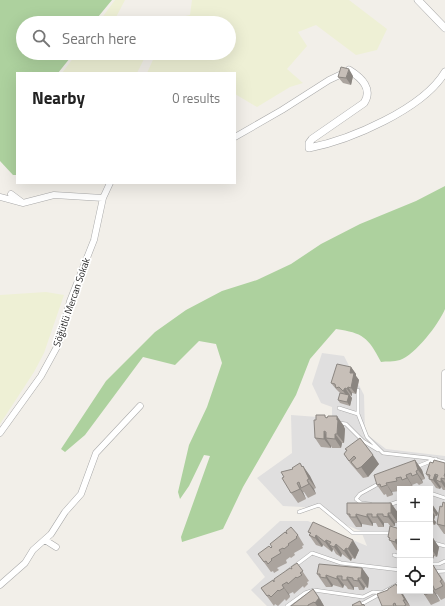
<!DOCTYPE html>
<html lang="en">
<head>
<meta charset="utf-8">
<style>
  :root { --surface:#fff; --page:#f2f2f2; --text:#222; --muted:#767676; --line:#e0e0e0 }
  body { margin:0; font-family:"Titillium Web",sans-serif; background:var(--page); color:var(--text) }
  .controls { position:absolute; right:12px; bottom:12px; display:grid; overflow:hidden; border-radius:0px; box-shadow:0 4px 16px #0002 }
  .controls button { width:36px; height:36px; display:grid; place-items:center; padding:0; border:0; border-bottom:1px solid var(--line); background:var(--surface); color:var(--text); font:20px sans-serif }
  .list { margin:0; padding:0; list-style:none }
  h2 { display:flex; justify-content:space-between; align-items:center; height:52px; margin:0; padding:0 16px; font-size:17px }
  h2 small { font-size:13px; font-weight:400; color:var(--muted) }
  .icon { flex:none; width:22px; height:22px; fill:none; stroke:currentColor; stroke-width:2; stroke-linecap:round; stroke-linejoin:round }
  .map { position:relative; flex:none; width:445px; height:606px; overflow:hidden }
  .search { position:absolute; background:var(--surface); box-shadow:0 4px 16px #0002; left:16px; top:16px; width:220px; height:44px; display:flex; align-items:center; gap:10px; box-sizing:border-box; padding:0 14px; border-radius:22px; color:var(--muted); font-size:15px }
  .panel { position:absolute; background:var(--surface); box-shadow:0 4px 16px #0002; left:16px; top:72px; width:220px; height:112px; border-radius:0px }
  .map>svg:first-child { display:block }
  .residential { fill:#e0dfdf; fill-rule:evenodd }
  .farmland { fill:#eef0d5 }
  .forest { fill:#add19e }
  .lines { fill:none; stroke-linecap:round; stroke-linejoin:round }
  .service-casing { stroke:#a9a9a9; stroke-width:4 }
  .minor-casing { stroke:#a9a9a9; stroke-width:7 }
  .tertiary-casing { stroke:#a9a9a9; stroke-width:8 }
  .service { stroke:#fff; stroke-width:3 }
  .minor { stroke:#fff; stroke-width:6 }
  .tertiary { stroke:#fff; stroke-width:7 }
  .wall { fill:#aba49e }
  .shaded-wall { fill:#8b8681 }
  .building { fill:#c7bfb8; stroke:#8b8681 }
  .labels { text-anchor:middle; stroke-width:3.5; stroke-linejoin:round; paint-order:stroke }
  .street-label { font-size:10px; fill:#222; stroke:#fff }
</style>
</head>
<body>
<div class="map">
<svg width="445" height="606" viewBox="0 0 445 606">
  <rect width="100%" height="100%" fill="#f2efe9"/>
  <path class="residential" d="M322,353L344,356L364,395L365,433L386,449L445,456V606H267L251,590L265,577L246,552L280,521H308L367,546L361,531L343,524L322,508L283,506L257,478L292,453L291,415L332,418V407L321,403L312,384ZM400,489H430V591H400Z"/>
  <path class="farmland" d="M115,0H125L113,23H98Z
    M192,0H349L387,29L377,50L356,55L316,25L298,32L307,46L287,69L303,83L290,87L257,107L235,94V73H147L156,53H229V23H173L176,18L190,15Z
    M77,53H147L137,73H62Z
    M46,292L64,295L44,353L34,372L0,424V295Z"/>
  <path class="forest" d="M0,0H112L93,23H23V53H74L58,73H17V175H13L0,161Z
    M445,186V309C439,324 415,355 400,360C394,362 386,361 381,362C368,337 363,333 336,329L310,359L296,395L243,487L223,529L182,542L181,537L210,456L204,455L189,486L180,499L178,492L189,445L207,407L222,363L216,344L199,341L175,365L143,357L85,435L65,452L61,449L106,381L155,332L186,310L222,291L257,280L291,264L321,244L360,224L416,201Z"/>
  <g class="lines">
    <g class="service-casing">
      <path id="service" d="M339,408L358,414L367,437L383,453L428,458L445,462
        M358,414V390
        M339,423L346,424L363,441L378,450
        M416,467L436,459
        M430,493L445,498
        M370,504L361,503L356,499L360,494L380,483
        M389,505L400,501
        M299,512L319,505L353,533H400
        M430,542L445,546
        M394,555L400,557
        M430,564H439L445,561
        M288,571L312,553L341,563L400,570
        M430,572L445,571
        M287,606L305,593L314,590L363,597L373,592L383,593
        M358,606L400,583"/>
    </g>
    <g class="minor-casing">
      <path id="minor" d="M235,137L282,110L329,80L346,72
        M11,194L23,203
        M0,197L23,203L54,195L103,198
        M445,373V406
        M0,433L41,376L58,345L70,301L94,240L103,198L110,183
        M45,540L56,547
        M0,585L25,563L33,550L51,534L65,512L81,494L96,453L140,406"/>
    </g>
    <g class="tertiary-casing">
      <path id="tertiary" d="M418,0L445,28
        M349,70C362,78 373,89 364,103L312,139L309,143V148C350,140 423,109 445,72"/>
    </g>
    <use href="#service" class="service"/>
    <use href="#minor" class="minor"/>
    <use href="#tertiary" class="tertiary"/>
  </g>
  <path class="wall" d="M353,76L351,85L343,83L338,77Z
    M351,367L356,374V376L359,380L356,394L352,393V396L349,395L352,398L350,406L340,403L338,400L340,393L336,389L331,383Z
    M326,417L344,426V427L345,429L344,443H342L341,448H332L331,446V448L321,447L315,438L316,420Z
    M345,449L379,464L368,477L363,478L350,463L344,454L347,451Z
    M415,460L422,470L425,479L422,480L423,483L419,485L417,483L412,485L413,487L409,489H408L406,486L402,488L403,489H400V491L392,492L393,495L387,497L386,494L384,495L377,485Z
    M433,463H445V490H443L441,487L440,489L436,488L426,474Z
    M303,466L310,476L316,488L314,489L316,494L308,498L304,492H303L306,499L298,503L291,493L293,469Z
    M430,501L438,513L437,516H435L434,520L436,522L435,525L431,524L430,527Z
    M391,503L398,513V523H395V526H390L388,523H384V527H378L376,523H373V526L362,524V527H356L347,514Z
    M445,503V534H444L437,524L442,507Z
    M400,529V551L396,550L388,537Z
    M308,532L359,550L355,559L352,558L351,561L342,554L341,557L336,554L333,549L332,552L323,545L322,547L316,545L309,535L310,534Z
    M287,534L298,535L304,545L302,546L303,548L294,553L295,555L291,558L290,557L286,560L287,563L277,568L279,570L274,573L273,571L271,572L258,554L271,548Z
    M430,537L439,547L437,557L434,556L433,559L430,558Z
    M297,563L309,581L307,582L308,584L304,588L303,586L294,594L293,592L289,594L290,597L286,601L285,599L278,606L275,604L274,606L261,588L274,582L292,569Z
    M430,567L440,575L445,583V598L441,600L437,594H436L440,601L431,605L422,591Z
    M362,568L369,578L368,588L365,587L364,590H359L358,587H354V590L348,589L346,586L344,585L343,588L333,585L332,587H326L317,574Z
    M396,584L400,591L403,594L410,606H382Z
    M320,599L324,606H291Z"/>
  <path class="shaded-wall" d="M349,69L353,76L351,85L346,78Z
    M351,367L356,374V376L359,380L356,394L351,388L350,373Z
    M348,387L352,393V396L347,389Z
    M345,388L352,398L350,406L347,402L348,397L343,391Z
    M337,416L344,426V427L345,429L344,443L337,434Z
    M324,431L329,439L326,438L331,446V448L324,439Z
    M335,434L342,443L341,448L335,439Z
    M373,455L379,464L368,477L361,467Z
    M415,460L422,470L425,479L418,470Z
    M300,463L306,471L303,466L310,476L316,488L309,479Z
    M416,471L422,480L423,483L417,474Z
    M435,474L440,481L436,480L441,487L440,489L433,480Z
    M406,475L412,485L413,487L407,478Z
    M441,478L445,483V488L441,482Z
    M307,480L314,489L316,494L309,484Z
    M297,483L303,492L306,499L300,489Z
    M386,483L392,492L393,495L387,485Z
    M430,501L438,513L437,516L430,506Z
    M391,503L398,513V523L391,513Z
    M430,508L435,516L434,520L436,522L435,525L430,518Z
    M388,513L395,523V526L388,517Z
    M356,514L362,524V527L356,517Z
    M367,514L373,523V526L367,517Z
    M377,514L384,523V527L377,517Z
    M316,535L323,545L322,547L315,538Z
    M433,538L439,547L437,557L430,547Z
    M396,539L400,545V549L395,542Z
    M326,540L333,549L332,552L325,542Z
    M353,540L359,550L355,559L348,549Z
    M336,544L342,554L341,557L334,547Z
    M346,548L352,558L351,561L344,551Z
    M430,551L434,556L433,559L430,555Z
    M362,568L369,578L368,588L361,578Z
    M326,575L333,585L332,587L326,578Z
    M337,576L344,585L343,588L337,579Z
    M347,577L354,587V590L347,580Z
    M358,578L365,587L364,590L358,581Z
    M282,585L289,594L290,597Z
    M430,585L436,594L440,601L433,591Z
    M313,589L320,599L324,606H317L315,603Z
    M400,591H401L410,606L405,600Z"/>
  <path class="building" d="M341,67L349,69L346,78L338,77Z
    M337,364L351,367L350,373H354L351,388L348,387L347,389L345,388L343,391L339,387L336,388L335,384L331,383Z
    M340,393L349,395L347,402L338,400Z
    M316,415H325V417L327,418L328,416H337V420H338L337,434H335V439L326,438V432L324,431V439L315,438L314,420H316Z
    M360,438L373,455L361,467L357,469L351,462L356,458L354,456L349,461L344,454L347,450L345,449Z
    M415,460L418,470L416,471L417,474L412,476L411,473L406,475L407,478L402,480L401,477L396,478L397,481L386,483L387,485L381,487L380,484L377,485L374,475Z
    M434,460L445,463V473L444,476H445V479L441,478V482L436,480L438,475L435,474L433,480L429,479L430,475L426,474L430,462L433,463Z
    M300,463L302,467L303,466L309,479L307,480L309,484L301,488L299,482L297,483L300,489L291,493L282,478L284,477L281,472L293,469L292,468Z
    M443,502L445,503V526L437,524L440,506L442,507Z
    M347,503H391V513H388V517L383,516V514H377V517H372V514H367V517L356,514V517H350V514H347Z
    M313,522L353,540L348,549L346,548L344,551L336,544L334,547L329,545L331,542L326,540L325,542L316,535L315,538L309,535L311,533L308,532Z
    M390,526L400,529V542L396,539L395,542L389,540L390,538L388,537Z
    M291,527L298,535L296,537L297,538L288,544L289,545L284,549L283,548L279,550L281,553L271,559L272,560L268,564L266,561L264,562L258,554L269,546L271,548L272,547L270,544L285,532L287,534L286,531Z
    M430,537L433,538L430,547Z
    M297,563L303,571L300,573L302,575L297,578L296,577L288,584L287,582L282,585L284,588L279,591L278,590L271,597L269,595L267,596L261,588L273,580L274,582V579L290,568L292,569L291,567Z
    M319,564L362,568L361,578H358V581L353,580V578L347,577V580H342V576H337V579L326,575V578L320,577V574H317Z
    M433,565L442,580L440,581L443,586L435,590L432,584L430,585V567Z
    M396,584L405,600H403L406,605L404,606H396L395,603L393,604L394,606H382L377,594L388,590V589Z
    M430,585L433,591L425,595L422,591H430Z
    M313,589L319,598L315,603L314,602L308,605V606H291Z
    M360,601L362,605L363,604L365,606H353L352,605Z"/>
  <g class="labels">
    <g class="street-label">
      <text transform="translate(71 302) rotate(-71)" y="4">Söğütlü Mercan Sokak</text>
    </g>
  </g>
</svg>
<div class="controls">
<button>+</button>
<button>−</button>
<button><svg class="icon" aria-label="locate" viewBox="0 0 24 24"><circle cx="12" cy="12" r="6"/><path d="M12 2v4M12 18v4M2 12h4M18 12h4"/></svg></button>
</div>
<div class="search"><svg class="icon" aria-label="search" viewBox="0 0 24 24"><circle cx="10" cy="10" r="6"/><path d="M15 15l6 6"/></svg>Search here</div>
<section class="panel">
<h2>Nearby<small>0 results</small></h2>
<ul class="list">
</ul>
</section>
</div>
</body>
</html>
